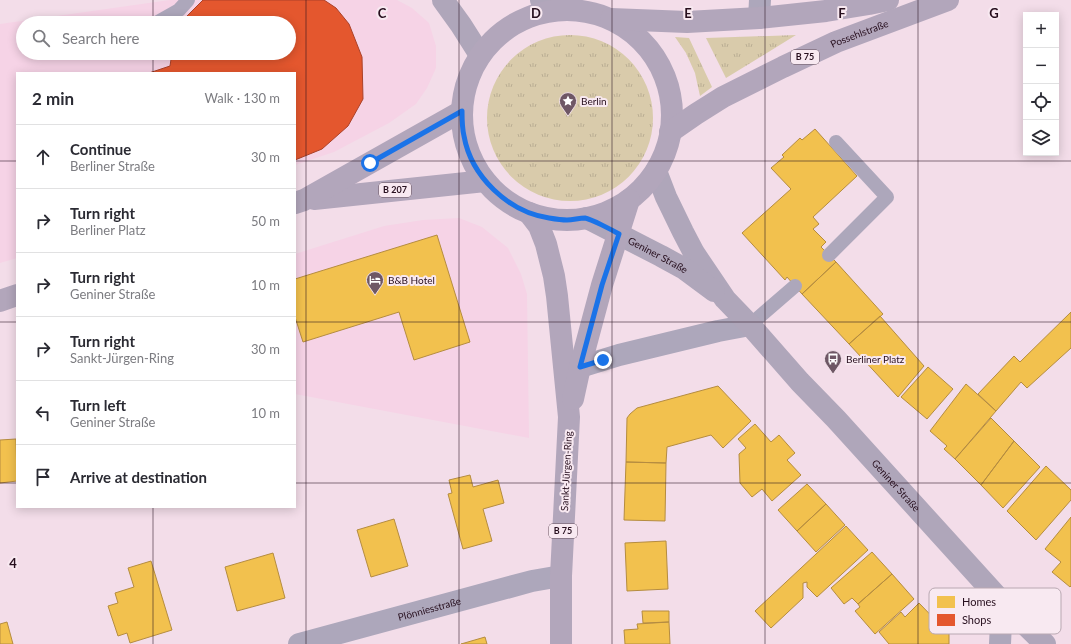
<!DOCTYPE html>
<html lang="en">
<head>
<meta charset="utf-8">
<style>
  :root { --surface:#fff; --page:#f7f7f7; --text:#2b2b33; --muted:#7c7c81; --line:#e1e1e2 }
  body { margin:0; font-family:Lato,sans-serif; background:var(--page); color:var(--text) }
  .controls { position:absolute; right:12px; top:12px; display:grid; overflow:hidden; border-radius:0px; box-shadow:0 2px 10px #0003 }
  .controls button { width:36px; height:36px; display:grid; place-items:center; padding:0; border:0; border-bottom:1px solid var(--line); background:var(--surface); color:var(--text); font:20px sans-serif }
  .stop { position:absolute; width:12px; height:12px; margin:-9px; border:3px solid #1a73e8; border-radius:50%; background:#fff }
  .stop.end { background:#1a73e8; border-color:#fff; box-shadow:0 1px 4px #0008 }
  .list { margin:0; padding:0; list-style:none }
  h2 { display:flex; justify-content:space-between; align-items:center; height:52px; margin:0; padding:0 16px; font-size:17px }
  h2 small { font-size:13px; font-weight:400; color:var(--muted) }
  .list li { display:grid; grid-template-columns:26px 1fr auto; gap:12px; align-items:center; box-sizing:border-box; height:64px; padding:0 16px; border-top:1px solid var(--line) }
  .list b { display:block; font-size:15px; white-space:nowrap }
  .list p { margin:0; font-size:13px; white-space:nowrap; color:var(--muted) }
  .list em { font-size:13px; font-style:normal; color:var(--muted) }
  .icon { flex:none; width:22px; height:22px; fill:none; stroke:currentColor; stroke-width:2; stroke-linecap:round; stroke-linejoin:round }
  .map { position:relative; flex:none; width:1071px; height:644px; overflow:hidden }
  .search { position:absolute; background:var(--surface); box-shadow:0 2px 10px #0003; left:16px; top:16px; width:280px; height:44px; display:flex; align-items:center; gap:10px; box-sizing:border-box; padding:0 14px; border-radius:22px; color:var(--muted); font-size:15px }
  .panel { position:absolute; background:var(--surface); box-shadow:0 2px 10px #0003; left:16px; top:72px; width:280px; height:436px; border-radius:0px }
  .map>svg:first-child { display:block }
  .built { fill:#f6d3e6; fill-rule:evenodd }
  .grass { fill:url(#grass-tufts) }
  .homes { fill:#f2c14e; stroke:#b58c40 }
  .shops { fill:#e4572e; stroke:#ab4129 }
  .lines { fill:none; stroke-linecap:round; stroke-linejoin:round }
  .lane { stroke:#ada7bb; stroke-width:14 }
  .street { stroke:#ada7bb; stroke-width:22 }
  .secondary { stroke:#afa6ba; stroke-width:22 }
  .primary { stroke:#b2a6bb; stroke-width:22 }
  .route { stroke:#1a73e8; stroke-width:5 }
  .grid { fill:none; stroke:#270f1e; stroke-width:1; stroke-opacity:0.55 }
  .labels { text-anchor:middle; stroke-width:4; stroke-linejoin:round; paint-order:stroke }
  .shield { fill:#f8e9f1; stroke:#66505d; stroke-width:1 }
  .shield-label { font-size:9px; font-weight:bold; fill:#270f1e }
  .street-label { font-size:10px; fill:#270f1e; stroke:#f8e9f1 }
  .poi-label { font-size:10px; fill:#270f1e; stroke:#f8e9f1; text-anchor:start }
  .key { fill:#f8e9f1; stroke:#b9a8b2; stroke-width:1 }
  .key-label { font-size:11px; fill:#270f1e }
  .grid-label { font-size:13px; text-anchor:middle; font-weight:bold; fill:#270f1e; stroke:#f8e9f1; stroke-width:4; stroke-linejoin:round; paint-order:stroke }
</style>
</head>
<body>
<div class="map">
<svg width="1071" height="644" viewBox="0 0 1071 644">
  <defs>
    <pattern id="grass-tufts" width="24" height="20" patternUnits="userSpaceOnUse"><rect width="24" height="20" fill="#d9cbab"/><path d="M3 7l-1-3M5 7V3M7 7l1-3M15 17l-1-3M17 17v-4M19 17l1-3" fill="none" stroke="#baad93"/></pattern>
  </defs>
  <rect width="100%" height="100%" fill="#f3dde9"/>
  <path class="built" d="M170,0H397L412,8L429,23L436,46V68L427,88L416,104L389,123L334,152L295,165V73H17V258L0,263V24ZM23,23H289V53H23Z
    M459,218L482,227L508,248L521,274L527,294L529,438L295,394V254L384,226L423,220Z"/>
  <path class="grass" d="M796,35L726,78L706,38Z
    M487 118a83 83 0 1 1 166 0a83 83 0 1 1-166 0Z
    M675,37L689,38L712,87L700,96L695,73L686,53Z"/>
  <path class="homes" d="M815,129L857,176L813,217L819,224L813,229L826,242L821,247L836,262L802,294L787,277L785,280L742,233L791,189L771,168L784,157L782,155L800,138L802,140Z
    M437,235L470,342L414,360L399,312L303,342L295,317V279Z
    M836,262L883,314L849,344L802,294Z
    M1071,312V348L1027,388L1021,382L996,411L978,394L1014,356L1020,362Z
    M880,316L924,366L898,397L849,344Z
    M928,367L953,389L927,419L901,397Z
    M966,384L996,411L955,459L944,449L947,446L930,431Z
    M718,386L751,421L723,448L711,435L667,447L666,463L626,462L627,418L630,414L637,408Z
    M991,418L1014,441L981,485L955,459Z
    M755,424L771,442L779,435L795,453L787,460L801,475L772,501L762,489L752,497L740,483L739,454L746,448L738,439Z
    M16,439L17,481L0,483V440Z
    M1014,441L1040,467L1003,508L981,485Z
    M626,462L666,463L665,521L624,520Z
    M1046,466L1071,490V500L1036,540L1007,511Z
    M470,475L473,487L498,480L504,503L483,509L492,541L463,549L448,494L452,493L449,480Z
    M807,484L826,504L797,531L778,510Z
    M826,504L845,525L816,552L797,531Z
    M1071,517V586L1070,587L1052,572L1061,562L1045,549Z
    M394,519L408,566L371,577L357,530Z
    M846,526L868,550L817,597L807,587V582L803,583V598L771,628L755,611Z
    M666,541L668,589L627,591L625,543Z
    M872,552L892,574L858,604L852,598L844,604L831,588Z
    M273,553L285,598L237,611L225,567Z
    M151,561L172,630L130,643L127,633L118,636L108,606L118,603L115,593L134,587L128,568Z
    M892,574L914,599L875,634L855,611L860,607L858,604Z
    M919,603L949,634V644H889L879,632L901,612L905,617Z
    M642,611H669V622L643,623Z
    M7,622L13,644H0V624Z
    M669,622L670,644H625L624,630L638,629L637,624Z
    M485,637L487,644H461Z"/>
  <path class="shops" d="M203,0H324L336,8L349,24L362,57L363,99L348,126L322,149L295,160V73H149L170,66L172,53H289V23H183L187,16Z"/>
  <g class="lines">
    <path class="lane" d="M156,23L179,10L188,0
      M829,255L887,197L836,142
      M750,325L795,286"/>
    <g class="street">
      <path d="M759,18L760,0"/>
      <path d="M580,367L619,355L718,331L750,325"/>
      <path id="s1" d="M299,644L532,581L561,576"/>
      <path d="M1000,644L1002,602"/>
    </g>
    <g class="secondary">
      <path d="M443,0L461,25L480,55"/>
      <path d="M541,0L560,10"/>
      <path id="s2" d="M656,171L666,197L683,232L694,253L725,299L750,325L800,382L836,419L1002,602L1045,644"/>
      <path id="s3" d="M587,218L661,256L683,268L714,291"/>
    </g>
    <g class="primary">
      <circle cx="567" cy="115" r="105"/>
      <path d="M611,19L687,22L759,18L826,11L869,4L888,0"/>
      <path id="s4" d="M670,132L696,114L723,97L783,67L836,42L948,0"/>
      <path d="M314,199L485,181"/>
      <path d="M295,203L304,200L462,111"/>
      <path d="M529,213L539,226L546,244L554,276L557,296L569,417L561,576V644"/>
      <path d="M0,301L17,295"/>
      <path d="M573,399L580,367L602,285L629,200"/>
    </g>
  </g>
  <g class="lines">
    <path class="route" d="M370,163L462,111C462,119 462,128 464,136C471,176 508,212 549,218C555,219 561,220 567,220C573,220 579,218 585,218C591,219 612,230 619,234L602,285L580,367L603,360"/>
  </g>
  <path class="grid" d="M153,0V23M306,0V644M459,0V644M612,0V644M765,0V644M918,0V644M153,53V73M0,161H17M295,161H1071M0,322H17M295,322H1071M0,483H17M295,483H1071M153,507V644"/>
  <defs>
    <g id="sight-pin" transform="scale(0.9)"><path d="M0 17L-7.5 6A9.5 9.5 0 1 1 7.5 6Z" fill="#6e5765" stroke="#f8e9f1"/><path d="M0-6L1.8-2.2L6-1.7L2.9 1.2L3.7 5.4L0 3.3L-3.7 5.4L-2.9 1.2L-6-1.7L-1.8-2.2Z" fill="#fff"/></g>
    <g id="hotel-pin" transform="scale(0.9)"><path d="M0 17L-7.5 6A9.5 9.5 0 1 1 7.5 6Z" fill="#6e5765" stroke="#f8e9f1"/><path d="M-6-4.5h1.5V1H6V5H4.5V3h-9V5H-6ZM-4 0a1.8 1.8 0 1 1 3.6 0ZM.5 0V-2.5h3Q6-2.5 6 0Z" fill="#fff"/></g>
    <g id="bus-pin" transform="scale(0.9)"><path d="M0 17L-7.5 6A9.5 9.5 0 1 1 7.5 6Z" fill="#6e5765" stroke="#f8e9f1"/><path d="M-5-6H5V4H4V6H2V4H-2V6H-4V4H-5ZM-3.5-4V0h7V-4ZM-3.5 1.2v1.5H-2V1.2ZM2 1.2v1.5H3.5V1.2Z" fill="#fff"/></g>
  </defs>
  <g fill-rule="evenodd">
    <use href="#sight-pin" x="568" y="101"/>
    <use href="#hotel-pin" x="375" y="280"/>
    <use href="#bus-pin" x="833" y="359"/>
  </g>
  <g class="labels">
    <g class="shield">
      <rect x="791" y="50" width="28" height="14" rx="3"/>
      <rect x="379" y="183" width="32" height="14" rx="3"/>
      <rect x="549" y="524" width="28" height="14" rx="3"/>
    </g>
    <g class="shield-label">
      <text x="805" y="60">B 75</text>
      <text x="395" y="193">B 207</text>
      <text x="563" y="534">B 75</text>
    </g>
    <g class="street-label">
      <text dy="4" stroke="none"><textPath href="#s4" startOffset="214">Possehlstraße</textPath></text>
      <text dy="4" stroke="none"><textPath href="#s3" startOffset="80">Geniner Straße</textPath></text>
      <text transform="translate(566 471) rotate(-87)" y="4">Sankt-Jürgen-Ring</text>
      <text dy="4" stroke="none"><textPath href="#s2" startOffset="399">Geniner Straße</textPath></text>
      <text dy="4" stroke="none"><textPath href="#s1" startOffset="135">Plönniesstraße</textPath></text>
    </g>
    <g class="poi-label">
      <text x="581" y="105">Berlin</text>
      <text x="388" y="284">B&amp;B Hotel</text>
      <text x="846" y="363">Berliner Platz</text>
    </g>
  </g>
  <rect x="929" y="588" width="132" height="46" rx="6" class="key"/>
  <rect x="937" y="596" width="18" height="12" fill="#f2c14e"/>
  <rect x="937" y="614" width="18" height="12" fill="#e4572e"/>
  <g class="key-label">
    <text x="962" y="606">Homes</text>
    <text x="962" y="624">Shops</text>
  </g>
  <g class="grid-label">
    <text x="382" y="18">C</text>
    <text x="536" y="18">D</text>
    <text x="688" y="18">E</text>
    <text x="842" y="18">F</text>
    <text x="994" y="18">G</text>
    <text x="13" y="568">4</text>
  </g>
</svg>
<div class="controls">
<button>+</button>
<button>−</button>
<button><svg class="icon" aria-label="locate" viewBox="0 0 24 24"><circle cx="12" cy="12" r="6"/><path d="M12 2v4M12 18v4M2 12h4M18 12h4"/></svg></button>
<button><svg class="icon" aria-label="layers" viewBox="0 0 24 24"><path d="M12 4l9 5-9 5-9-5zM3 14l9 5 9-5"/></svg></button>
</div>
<div class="stop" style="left:370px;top:163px"></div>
<div class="stop end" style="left:603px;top:360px"></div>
<div class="search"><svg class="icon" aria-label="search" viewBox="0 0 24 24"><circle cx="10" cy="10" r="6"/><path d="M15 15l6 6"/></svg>Search here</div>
<section class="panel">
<h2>2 min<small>Walk · 130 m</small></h2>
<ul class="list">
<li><svg class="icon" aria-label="ahead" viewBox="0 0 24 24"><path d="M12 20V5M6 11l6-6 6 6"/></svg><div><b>Continue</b><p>Berliner Straße</p></div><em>30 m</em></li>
<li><svg class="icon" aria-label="right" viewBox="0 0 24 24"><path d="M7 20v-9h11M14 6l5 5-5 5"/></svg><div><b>Turn right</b><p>Berliner Platz</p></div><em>50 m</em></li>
<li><svg class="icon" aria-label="right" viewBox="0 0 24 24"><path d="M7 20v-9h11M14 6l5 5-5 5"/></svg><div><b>Turn right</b><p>Geniner Straße</p></div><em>10 m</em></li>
<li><svg class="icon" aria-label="right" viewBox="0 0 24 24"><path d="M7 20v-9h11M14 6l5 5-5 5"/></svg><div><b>Turn right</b><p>Sankt-Jürgen-Ring</p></div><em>30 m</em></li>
<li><svg class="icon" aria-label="left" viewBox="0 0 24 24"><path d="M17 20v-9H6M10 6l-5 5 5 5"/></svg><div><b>Turn left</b><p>Geniner Straße</p></div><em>10 m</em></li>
<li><svg class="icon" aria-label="arrive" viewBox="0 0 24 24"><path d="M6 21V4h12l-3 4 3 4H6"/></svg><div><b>Arrive at destination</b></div></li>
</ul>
</section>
</div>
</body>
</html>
